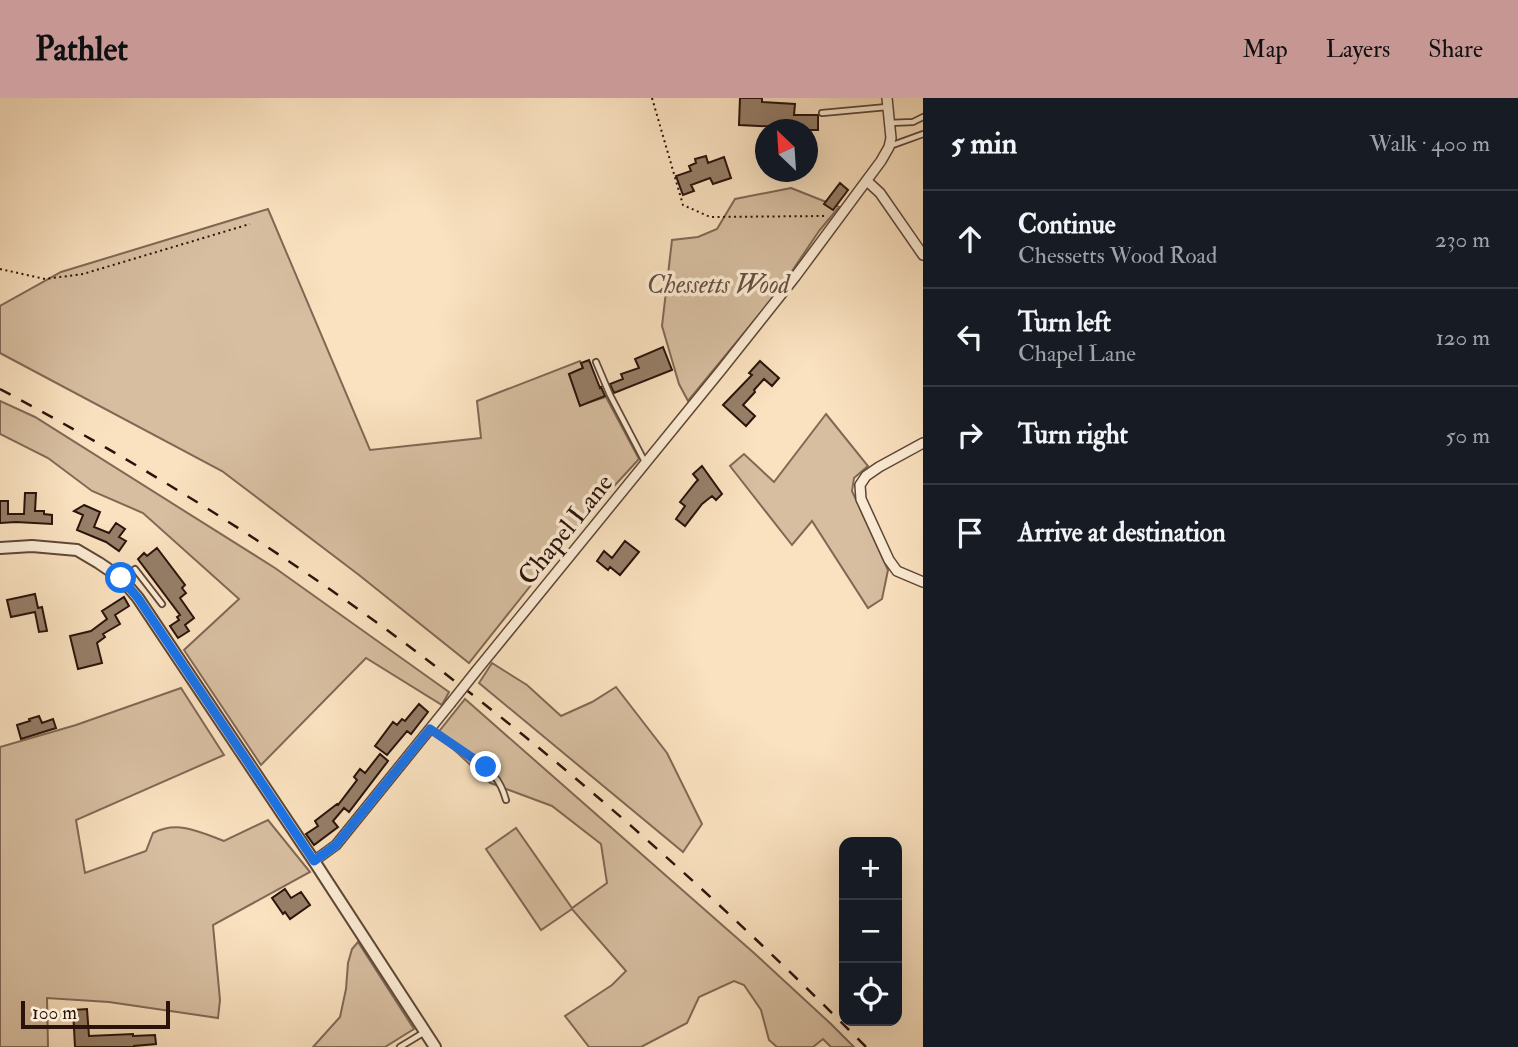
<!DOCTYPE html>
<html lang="en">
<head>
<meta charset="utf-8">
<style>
  :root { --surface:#171b24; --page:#242831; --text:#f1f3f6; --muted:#9ea1a6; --line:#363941; --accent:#c59692 }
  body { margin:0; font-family:"IM FELL Double Pica",serif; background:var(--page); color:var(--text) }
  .controls { position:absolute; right:21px; bottom:21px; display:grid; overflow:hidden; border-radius:14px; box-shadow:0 7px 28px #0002 }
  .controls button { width:63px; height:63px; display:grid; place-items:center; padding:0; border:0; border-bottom:2px solid var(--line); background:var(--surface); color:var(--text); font:35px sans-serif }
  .compass { position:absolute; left:755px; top:21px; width:63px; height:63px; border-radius:50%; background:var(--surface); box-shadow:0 7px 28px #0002; rotate:335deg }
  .scale { position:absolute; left:21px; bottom:18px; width:149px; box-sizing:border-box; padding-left:7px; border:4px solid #2a130a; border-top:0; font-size:19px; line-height:24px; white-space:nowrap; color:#2a130a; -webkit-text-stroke:5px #fcecd5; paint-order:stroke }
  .stop { position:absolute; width:21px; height:21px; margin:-16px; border:5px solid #1a73e8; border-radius:50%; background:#fff }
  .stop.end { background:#1a73e8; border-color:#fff; box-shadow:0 2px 7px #0008 }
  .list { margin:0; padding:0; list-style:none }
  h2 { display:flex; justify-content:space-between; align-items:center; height:91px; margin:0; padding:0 28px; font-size:30px }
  h2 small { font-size:23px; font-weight:400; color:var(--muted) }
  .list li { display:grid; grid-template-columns:46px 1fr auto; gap:21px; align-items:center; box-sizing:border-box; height:98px; padding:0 28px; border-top:2px solid var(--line) }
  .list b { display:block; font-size:26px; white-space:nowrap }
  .list p { margin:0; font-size:23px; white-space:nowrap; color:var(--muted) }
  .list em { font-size:23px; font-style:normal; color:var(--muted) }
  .icon { flex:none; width:38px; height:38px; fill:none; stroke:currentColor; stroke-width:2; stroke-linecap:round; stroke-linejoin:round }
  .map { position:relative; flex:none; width:923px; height:949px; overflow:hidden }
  header { display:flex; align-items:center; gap:42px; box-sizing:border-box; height:98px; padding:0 35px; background:var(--accent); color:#111 }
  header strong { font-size:33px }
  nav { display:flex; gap:38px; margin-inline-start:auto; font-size:24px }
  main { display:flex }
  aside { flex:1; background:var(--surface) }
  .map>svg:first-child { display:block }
  .green { fill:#d7bea0; stroke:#806855; stroke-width:2 }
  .building { fill:#967e68; stroke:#2a130a; stroke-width:2 }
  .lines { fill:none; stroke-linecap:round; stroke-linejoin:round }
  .service-casing { stroke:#5e4637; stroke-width:8 }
  .minor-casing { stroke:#5e4637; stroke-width:12 }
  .tertiary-casing { stroke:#5e4637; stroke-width:14 }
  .path { stroke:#2a130a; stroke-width:2; stroke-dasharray:2 3.5; stroke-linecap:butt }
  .service { stroke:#fcecd5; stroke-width:4.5 }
  .minor { stroke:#fcecd5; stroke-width:9 }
  .tertiary { stroke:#fcecd5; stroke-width:10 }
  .rail { stroke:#2a130a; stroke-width:2.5; stroke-dasharray:12 12; stroke-linecap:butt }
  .minor-bridge-casing { stroke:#5e4637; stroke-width:12; stroke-linecap:butt }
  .minor-bridge { stroke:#fcecd5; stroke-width:9 }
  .route { stroke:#1a73e8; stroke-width:9 }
  .labels { text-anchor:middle; stroke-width:7; stroke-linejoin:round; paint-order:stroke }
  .park-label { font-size:26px; font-style:italic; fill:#674f3e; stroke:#fcecd5 }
  .street-label { font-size:26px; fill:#2a130a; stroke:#fcecd5 }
</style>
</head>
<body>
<header>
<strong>Pathlet</strong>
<nav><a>Map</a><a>Layers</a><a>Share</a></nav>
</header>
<main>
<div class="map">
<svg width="923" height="949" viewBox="0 0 923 949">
  <rect width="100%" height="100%" fill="#fae1bf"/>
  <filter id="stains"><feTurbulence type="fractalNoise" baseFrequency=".00286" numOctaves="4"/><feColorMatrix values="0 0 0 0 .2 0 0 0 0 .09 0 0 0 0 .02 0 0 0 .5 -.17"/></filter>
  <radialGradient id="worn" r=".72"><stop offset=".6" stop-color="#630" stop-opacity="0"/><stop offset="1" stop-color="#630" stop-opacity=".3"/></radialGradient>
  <path class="green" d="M791,90L839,109L819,133L780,191L688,303L679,286L662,228L672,142L698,139L717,131L735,101Z
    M268,111L370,352L481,340L477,303L580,263L583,270L569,276L580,307L606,299L639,361L582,423L469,565L359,477L222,373L0,255V208L61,174Z
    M0,303L35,319L275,470L449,594L442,607L366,560L261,667L184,552L239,501L143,415L92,393L48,360L0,336Z
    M826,316L868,368L854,380L852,393L888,472L882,501L868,510L812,423L792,447L730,368L744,356L774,384Z
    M492,565L527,587L561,618L592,604L616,589L667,655L702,726L683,754L479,585Z
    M181,590L224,657L76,722L85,775L146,753L153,735C178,722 200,734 224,743L268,722L310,774L213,827L220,902L218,920L109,904L47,900L48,949H0V649L76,627Z
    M465,601L754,855L831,926L854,949H831L823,941L813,949H777L769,942L761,912L744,887L734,883L699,899L687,925L641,949H589L565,918L612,887L626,873L572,811L541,832L486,751L516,730L572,810L607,785L601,746L552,708L490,685L437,636Z
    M358,844L414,931L385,949H313L340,919L346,891L348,865L352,851Z"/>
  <path class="building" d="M740,0H762V4L795,6L794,17H818V32H801V30L739,27Z
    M706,58L708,65L724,59L731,80L713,86L710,80L691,87L694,93L683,97L676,78L691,73L689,68L696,65L695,61Z
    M840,85L848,92L833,112L824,106Z
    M663,249L672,272L614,295L610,286L623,281L621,276L639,270L635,261Z
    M589,262L600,290L601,289L605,298L580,308L569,276L583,270L581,265Z
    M760,263L779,280L772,288L764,281L754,292L755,294L743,307L755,318L746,328L723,307L752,277L749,275Z
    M702,368L722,396L716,402L712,398L702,406L685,428L676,421L685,408L680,404L696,384L698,382L693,376Z
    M25,395H36L35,413H44V416L52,417V426L16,424L0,425V403H8V416H24Z
    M84,407L100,414L94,429L109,435L116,425L125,431L119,439L126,443L119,453L106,444L77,432L83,417L74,413Z
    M625,443L639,454L620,477L610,469L608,472L597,463L604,453L612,460Z
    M157,450L185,487L182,490L186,495L180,500L194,520L185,527L189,533L178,540L170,528L179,522L177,519L180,517L138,461L144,455L147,458Z
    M35,496L38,510L42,509L47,533L39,534L35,514L11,519L7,502Z
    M124,499L129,508L115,517L120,526L103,536L105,539L97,545L102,565L78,571L70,538L91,533L107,521L102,513Z
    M419,606L428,614L411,636L407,633L387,657L375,648L393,624L397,627L402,621L405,623Z
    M39,618L42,625L53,621L56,630L21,641L17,627L30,623L29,621Z
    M380,656L388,663L349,714L344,710L333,723L338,729L314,747L306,736L318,728L315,723L337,706L338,707L357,682L354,679L360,671L365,675Z
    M285,791L291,800L301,794L310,807L290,821L285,814L283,816L272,800Z
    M87,911L89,938L133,936V938L155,937L156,946L134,948V949H75L73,912Z"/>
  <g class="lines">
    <g class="service-casing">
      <path id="service" d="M822,15L887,9
        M889,25L913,24L923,19
        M890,48L923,36
        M596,264L610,297L645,364
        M122,480L135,471L162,506
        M431,631C443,640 455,649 468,657C488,671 499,677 506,702
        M400,949L423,935"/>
    </g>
    <g class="minor-casing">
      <path id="minor" d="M867,83L880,95L923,157
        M923,345L879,369L866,378L860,387L861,401L889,462L897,473L923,484
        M477,572L722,271L795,179L881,63L889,49L891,40L887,0
        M314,763L336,747L450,606"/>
    </g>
    <g class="tertiary-casing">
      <path id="tertiary" d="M0,450L32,448L77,452L99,465L121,480L138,500L314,763L435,949"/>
    </g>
    <path class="path" d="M652,0L683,107L710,119L827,118
      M0,171L45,181L83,176L250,126"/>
    <use href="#service" class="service"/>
    <use href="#minor" class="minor"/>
    <use href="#tertiary" class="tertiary"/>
    <path class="rail" d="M0,291C152,372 298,463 435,568C588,684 731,813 866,949"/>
    <g class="minor-bridge-casing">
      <path id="minor-bridge" d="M450,606L477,572"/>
    </g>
    <use href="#minor-bridge" class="minor-bridge"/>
  </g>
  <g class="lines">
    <path class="route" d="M121,480L138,500L314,763L336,747L430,631L486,669"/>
  </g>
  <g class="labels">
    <g class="park-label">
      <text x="718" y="195">Chessetts Wood</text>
    </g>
    <g class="street-label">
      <text transform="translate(565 431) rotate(-51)" y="9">Chapel Lane</text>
    </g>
  </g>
  <rect width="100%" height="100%" filter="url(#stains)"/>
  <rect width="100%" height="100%" fill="url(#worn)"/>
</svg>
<div class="controls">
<button>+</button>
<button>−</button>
<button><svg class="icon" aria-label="locate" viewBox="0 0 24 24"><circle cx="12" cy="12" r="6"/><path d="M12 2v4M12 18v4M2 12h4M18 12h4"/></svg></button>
</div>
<svg class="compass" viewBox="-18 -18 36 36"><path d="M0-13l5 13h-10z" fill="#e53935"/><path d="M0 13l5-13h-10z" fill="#9ea1a6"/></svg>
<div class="scale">100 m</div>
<div class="stop" style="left:121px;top:480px"></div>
<div class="stop end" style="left:486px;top:669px"></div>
</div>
<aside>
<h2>5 min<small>Walk · 400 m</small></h2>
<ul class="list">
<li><svg class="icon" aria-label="ahead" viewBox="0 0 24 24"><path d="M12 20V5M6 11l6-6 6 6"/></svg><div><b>Continue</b><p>Chessetts Wood Road</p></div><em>230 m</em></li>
<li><svg class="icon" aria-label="left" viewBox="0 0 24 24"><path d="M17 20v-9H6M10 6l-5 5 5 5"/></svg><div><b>Turn left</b><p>Chapel Lane</p></div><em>120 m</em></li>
<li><svg class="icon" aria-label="right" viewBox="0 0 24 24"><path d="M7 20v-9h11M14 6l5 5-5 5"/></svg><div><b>Turn right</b></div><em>50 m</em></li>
<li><svg class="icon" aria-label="arrive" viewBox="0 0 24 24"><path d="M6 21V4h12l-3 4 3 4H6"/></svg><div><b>Arrive at destination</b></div></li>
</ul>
</aside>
</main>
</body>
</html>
